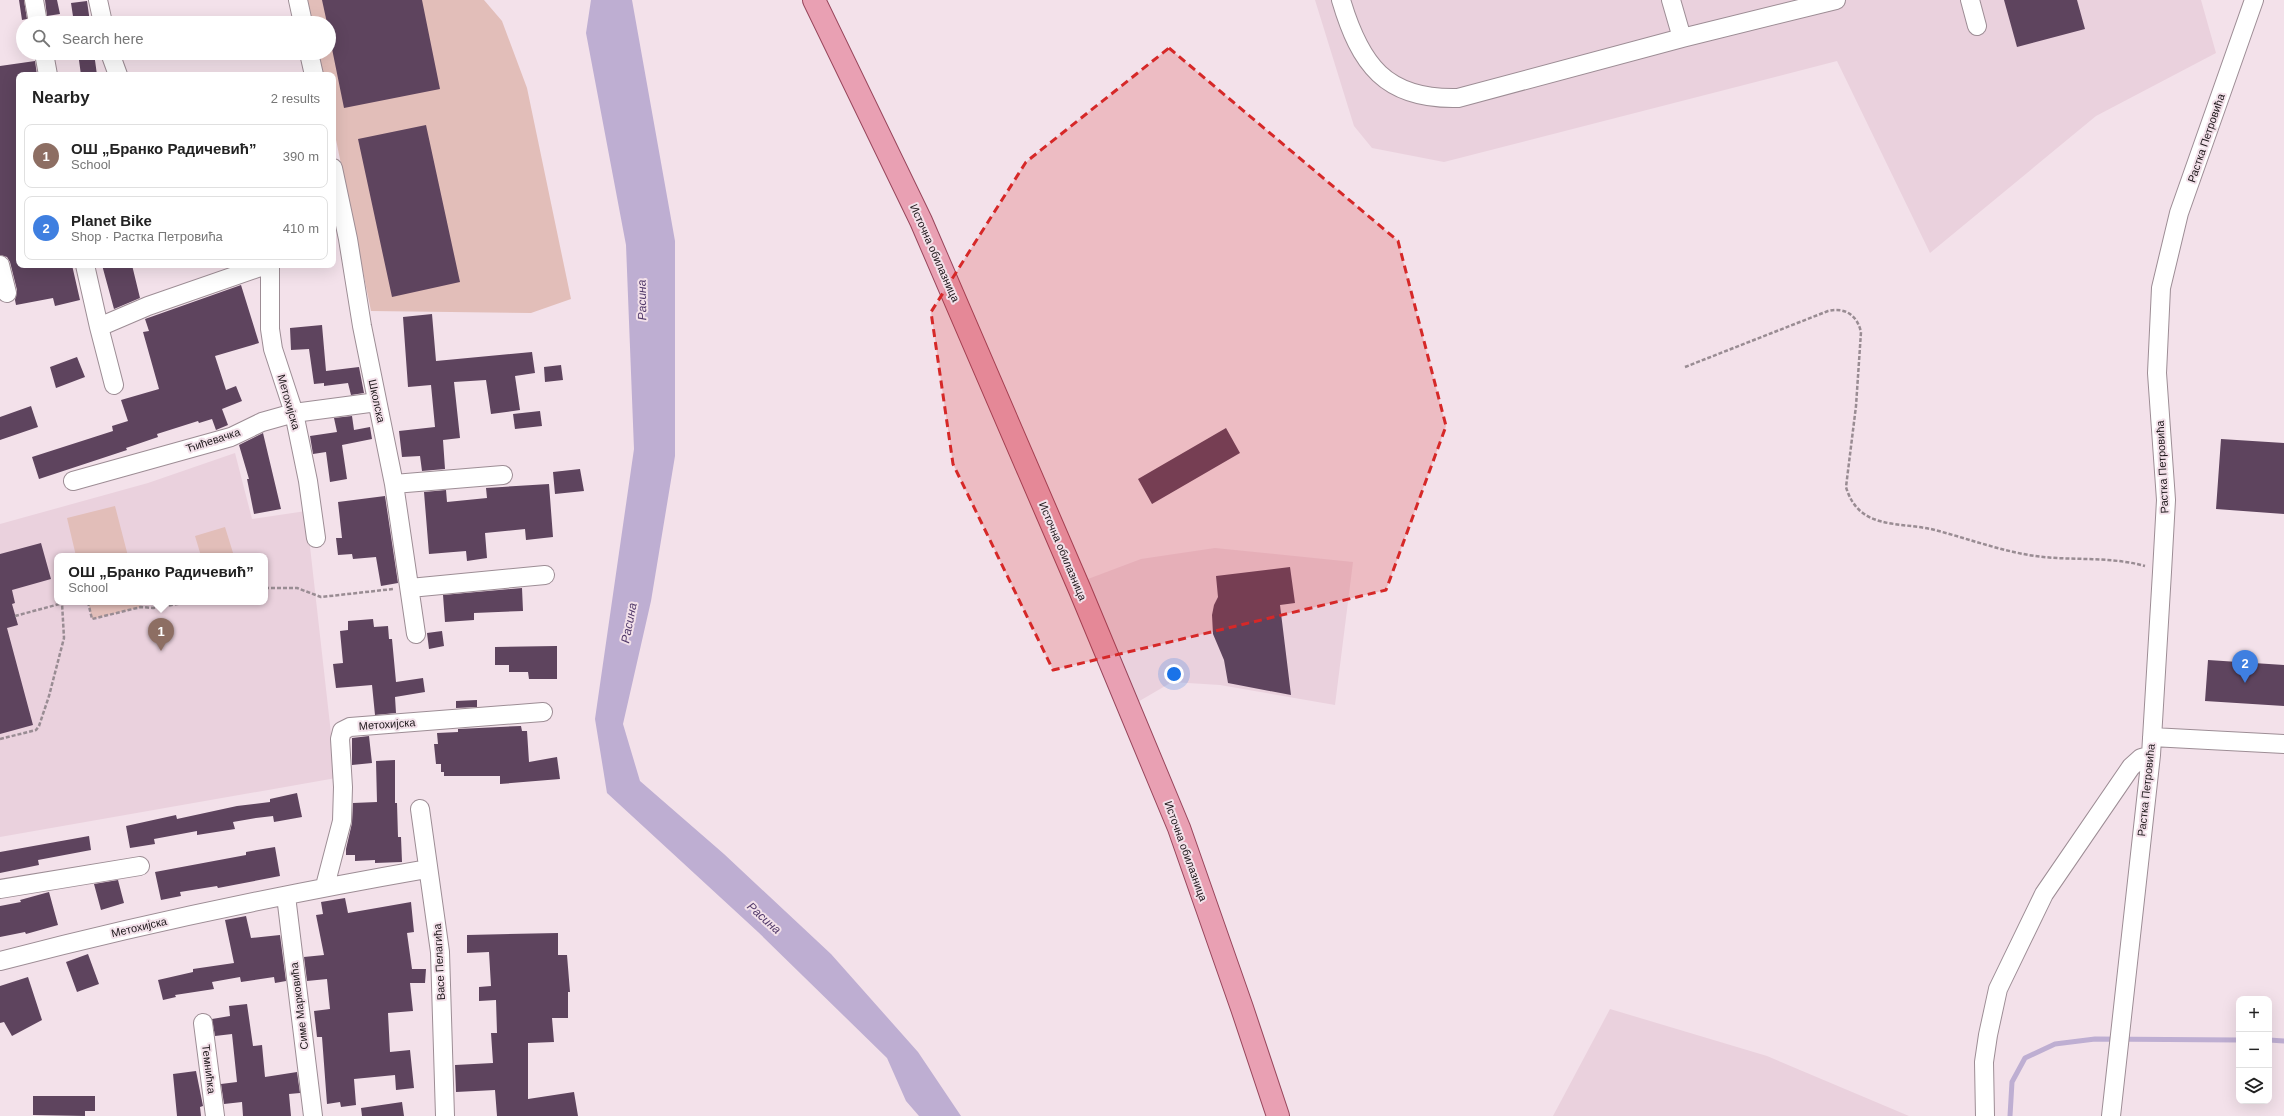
<!DOCTYPE html>
<html lang="en">
<head>
<meta charset="utf-8">
<style>
  :root { --surface:#fff; --page:#f2f2f2; --text:#222; --muted:#767676; --line:#e0e0e0; --accent:#166094 }
  body { margin:0; font-family:Arial,sans-serif; background:var(--page); color:var(--text) }
  .controls { position:absolute; right:12px; bottom:12px; display:grid; overflow:hidden; border-radius:8px; box-shadow:0 4px 16px #0002 }
  .controls button { width:36px; height:36px; display:grid; place-items:center; padding:0; border:0; border-bottom:1px solid var(--line); background:var(--surface); color:var(--text); font:20px sans-serif }
  .you { position:absolute; left:1174px; top:674px; width:14px; height:14px; margin:-10px; border:3px solid #fff; border-radius:50%; background:#1a73e8; box-shadow:0 0 0 6px #1a73e833 }
  .badge { display:grid; place-items:center; width:26px; height:26px; border-radius:50%; background:var(--accent); color:#fff; font-size:13px; font-weight:700 }
  .pin { position:absolute; translate:-50% -33px; filter:drop-shadow(0 1px 2px #0008) }
  .pin::after { content:''; position:absolute; top:21px; width:14px; height:12px; background:inherit; clip-path:polygon(0 0,100% 0,50% 100%) }
  .popup { position:absolute; left:54px; top:553px; width:214px; height:52px; box-sizing:border-box; display:grid; place-content:center; border-radius:8px; background:var(--surface); filter:drop-shadow(0 1px 3px #0005); font-size:13px; white-space:nowrap; color:var(--muted) }
  .popup b { font-size:15px; color:var(--text) }
  .popup::after { content:''; position:absolute; left:50%; top:100%; margin-left:-8px; border:8px solid transparent; border-top-color:var(--surface) }
  .list { margin:0; padding:0; list-style:none }
  h2 { display:flex; justify-content:space-between; align-items:center; height:52px; margin:0; padding:0 16px; font-size:17px }
  h2 small { font-size:13px; font-weight:400; color:var(--muted) }
  .list li { display:grid; grid-template-columns:26px 1fr auto; gap:12px; align-items:center; box-sizing:border-box; height:64px; margin:0 8px 8px; padding:0 8px; border:1px solid var(--line); border-radius:8px }
  .list b { display:block; font-size:15px; white-space:nowrap }
  .list p { margin:0; font-size:13px; white-space:nowrap; color:var(--muted) }
  .list em { font-size:13px; font-style:normal; color:var(--muted) }
  .icon { flex:none; width:22px; height:22px; fill:none; stroke:currentColor; stroke-width:2; stroke-linecap:round; stroke-linejoin:round }
  .map { position:relative; flex:none; width:2284px; height:1116px; overflow:hidden }
  .search { position:absolute; background:var(--surface); box-shadow:0 4px 16px #0002; left:16px; top:16px; width:320px; height:44px; display:flex; align-items:center; gap:10px; box-sizing:border-box; padding:0 14px; border-radius:22px; color:var(--muted); font-size:15px }
  .panel { position:absolute; background:var(--surface); box-shadow:0 4px 16px #0002; left:16px; top:72px; width:320px; height:196px; border-radius:8px }
  .map>svg:first-child { display:block }
  .built { fill:#ead1dd; fill-rule:evenodd }
  .green { fill:#e2beb9 }
  .water { fill:#beaed2 }
  .lines { fill:none; stroke-linecap:round; stroke-linejoin:round }
  .stream { stroke:#beaed2; stroke-width:5 }
  .building { fill:#5e445e }
  .minor-casing { stroke:#9d8d95; stroke-width:20 }
  .major-casing { stroke:#98465c; stroke-width:24 }
  .path { stroke:#998c93; stroke-width:2.5; stroke-dasharray:4 2; stroke-linecap:butt }
  .minor { stroke:#fff; stroke-width:18 }
  .major { stroke:#e9a0b3; stroke-width:22 }
  .marked { fill:#d62828; fill-opacity:0.2; stroke:#d62828; stroke-width:3; stroke-dasharray:8 5; stroke-linejoin:round }
  .labels { text-anchor:middle; stroke-width:4; stroke-linejoin:round; paint-order:stroke }
  .street-label { font-size:11px; fill:#1c1619; stroke:#f3e1ea }
  .water-label { font-size:12px; font-style:italic; fill:#51396a; stroke:#f3e1ea }
</style>
</head>
<body>
<div class="map">
<svg width="2284" height="1116" viewBox="0 0 2284 1116">
  <rect width="100%" height="100%" fill="#f3e1ea"/>
  <path class="built" d="M1315,0H2201L2216,53L2096,116L1930,253L1837,61L1444,162L1372,148L1354,126Z
    M235,453L252,519L306,511L336,778L0,837V524L148,483ZM57,556H265V602H57Z
    M1215,548L1353,562L1335,705L1220,685L1172,682L1136,703L1088,579L1141,559Z
    M1610,1009L1767,1056L1909,1116H1553Z"/>
  <path class="green" d="M307,0H484L502,21L527,88L571,299L531,313L371,311L333,125V75H323L318,53H329V23H312Z
    M115,506L128,556H76L67,518Z
    M225,527L234,556H201L195,536Z
    M88,602H139L141,607L92,619Z"/>
  <path class="water" d="M591,0H632L675,241V456L651,601L623,724L640,781L724,854L831,954L918,1052L961,1116H919L906,1101L887,1058L758,932L607,793L595,719L634,449L626,245L586,33Z"/>
  <g class="lines">
    <path class="stream" d="M2269,1040L2284,1041
      M2010,1116L2012,1082L2025,1058L2055,1044L2095,1039L2239,1040"/>
  </g>
  <path class="building" d="M19,0H24L27,19L22,20Z
    M45,0H57L60,14L47,16Z
    M322,0H422L440,89L344,108L329,34V23H327Z
    M2004,0H2077L2085,29L2017,47Z
    M87,1L90,22L74,23L71,3Z
    M78,53H94L97,75H81Z
    M35,61L37,75H19V265H72L80,300L55,306L53,298L16,305L15,300L17,290L10,262L7,257L0,255V66Z
    M426,125L460,282L392,297L358,139Z
    M102,265H132L140,298L114,309Z
    M241,285L259,343L215,356L226,390L236,386L242,401L222,409L228,425L216,430L212,419L199,423L198,421L157,434L158,437L126,448L127,450L39,479L32,457L113,431L112,426L128,421L121,400L159,389L143,332L149,331L145,319Z
    M432,314L436,361L532,352L535,373L515,376L520,410L491,414L486,380L454,382L460,438L443,440L445,469L422,471L420,456L402,457L399,431L435,427L431,385L408,387L403,317Z
    M322,325L326,371L359,367L364,393L351,395L348,383L324,386V383L314,384L309,349L291,350L290,328Z
    M77,357L85,377L56,388L50,367Z
    M561,365L563,380L545,382L544,367Z
    M31,406L38,427L0,440V417Z
    M540,411L542,426L515,429L513,414Z
    M352,416L354,430L370,427L372,439L342,445L347,479L330,482L326,452L313,454L310,436L337,432L334,418Z
    M1226,428L1240,453L1152,504L1138,479Z
    M263,433L281,509L254,514L247,479H249L239,445Z
    M2221,439L2284,443V514L2216,509Z
    M580,469L584,491L555,494L553,472Z
    M549,484L553,537L526,540L525,529L485,533L487,558L467,561L466,551L429,554L424,492L446,490L447,502L487,498L486,488Z
    M385,496L398,583L381,586L376,557L353,559L352,554L338,555L336,538H342L338,502Z
    M41,543L51,579L12,590L15,603L12,604L18,625L7,628L33,725L0,734V554Z
    M1290,567L1295,603L1280,605L1291,695L1228,683L1224,660L1213,634L1212,615L1214,605L1218,597L1216,576Z
    M522,588L523,611L474,613V620L445,622L443,595Z
    M373,619L374,627L388,626L389,639H392L396,682L423,678L425,692L395,697L396,713L375,715L372,685L336,688L333,664L343,663L340,631L348,630V621Z
    M442,631L444,646L429,649L427,633Z
    M557,646V679H529L528,672H509V665H495V647Z
    M2208,660L2284,665V706L2205,701Z
    M477,700V707L456,708V701Z
    M521,726L522,731H527L529,762L557,757L560,779L500,784V776H444V772H441V764H436L434,744H438L437,733L458,732V729Z
    M369,736L372,763L352,765V738Z
    M395,760V803H397L398,837H401L402,862L375,863V860L355,861V855H346V849L352,823L353,803L377,802L376,761Z
    M297,793L302,817L274,822L273,816L256,818L233,822L235,829L197,835V831L154,839L155,844L130,848L126,826L176,815L177,819L237,806L270,802V799Z
    M89,836L91,850L38,860L39,865L0,873V852Z
    M275,847L280,876L218,888L217,886L180,892L181,896L161,900L155,872L246,855V852Z
    M118,880L124,903L101,910L94,884Z
    M49,892L58,925L26,934L25,932L0,937V906L21,902L20,900Z
    M345,898L348,913L411,902L414,932L407,933L412,969H426L425,983H410L413,1011L388,1013L390,1052L410,1050L414,1088L396,1090L395,1075L354,1079L356,1105L341,1107L340,1102L327,1104L322,1037H317L314,1011L330,1009L327,979L307,981L304,957L324,955L316,915L323,914L321,902Z
    M246,916L251,938L280,935L286,981L275,983L274,977L241,982L240,977L212,982L214,989L175,995L176,997L163,1000L158,980L193,972V969L234,963L225,920Z
    M558,933V955H567L570,992H568V1018H552L554,1042L528,1043V1099L574,1092L578,1116H497L495,1090L456,1092L455,1065L493,1063L491,1033H497L496,1000L479,1001V987L491,986L489,952L467,953V935Z
    M88,954L99,984L77,992L66,962Z
    M28,977L42,1020L12,1036L4,1022L0,1023V986Z
    M247,1004L253,1046L262,1045L265,1077L297,1072L300,1093L289,1094L291,1116H243L242,1102L224,1104L221,1084L237,1082L232,1034L215,1036L212,1019L230,1016L229,1006Z
    M196,1071L203,1106L200,1107L201,1116H177L173,1074Z
    M33,1096H95V1111H85V1116L33,1115Z
    M402,1102L404,1116H362L361,1108Z"/>
  <g class="lines">
    <g class="minor-casing">
      <path id="minor" d="M34,0L38,23
        M98,0L103,23
        M298,0L303,23
        M1341,0C1360,64 1385,100 1458,98L1682,38
        M1671,0L1682,38L1836,0
        M1970,0L1977,26
        M44,53L48,75
        M110,53L118,75
        M309,53L314,75
        M333,168L348,239L362,326L394,484L416,634
        M0,265L7,293
        M85,265L99,327L148,306L266,265
        M270,265V329L273,349L294,413L308,481L316,538
        M99,327L114,385
        M73,481L231,437L262,422L294,413L377,402
        M394,484L503,475
        M410,588L545,575
        M2152,737L2284,744
        M420,809L440,952L445,1116
        M325,886L342,821L343,787L340,739L342,731L350,727L543,712
        M0,889L140,866
        M286,896L313,1116
        M0,961C141,924 284,894 427,869
        M203,1023L215,1116
        M1985,1116L1984,1062L1988,1035L1998,989L2044,894L2131,767L2141,758L2151,755
        M2111,1116L2151,755L2162,572L2166,500L2157,373L2161,288L2179,213L2254,0"/>
    </g>
    <g class="major-casing">
      <path id="major" d="M814,0L921,221L1080,590L1179,828L1242,1008L1278,1116"/>
    </g>
    <path class="path" d="M1685,367L1828,311C1845,307 1857,315 1861,332L1856,406L1846,487C1859,531 1899,521 1935,530C1969,539 2001,551 2035,556C2071,561 2109,556 2145,566
      M265,588H297L321,597L393,589
      M88,602L92,619L141,607L153,608L190,602
      M15,616L67,602
      M0,739L36,730L39,726L49,696L64,638L62,603"/>
    <use href="#minor" class="minor"/>
    <use href="#major" class="major"/>
  </g>
  <path class="marked" d="M1169,48L1398,241L1446,426L1386,590L1053,670L953,464L931,312L1026,162Z"/>
  <g class="labels">
    <g class="street-label">
      <text transform="translate(2206 138) rotate(-71)" y="4">Растка Петровића</text>
      <text transform="translate(935 253) rotate(66)" y="4">Источна обилазница</text>
      <text transform="translate(377 401) rotate(78)" y="4">Школска</text>
      <text transform="translate(289 402) rotate(74)" y="4">Метохијска</text>
      <text transform="translate(213 440) rotate(-18)" y="4">Ћићевачка</text>
      <text transform="translate(2162 467) rotate(-93)" y="4">Растка Петровића</text>
      <text transform="translate(1063 551) rotate(67)" y="4">Источна обилазница</text>
      <text transform="translate(387 724) rotate(-4)" y="4">Метохијска</text>
      <text transform="translate(2146 790) rotate(-84)" y="4">Растка Петровића</text>
      <text transform="translate(1186 851) rotate(70)" y="4">Источна обилазница</text>
      <text transform="translate(139 927) rotate(-13)" y="4">Метохијска</text>
      <text transform="translate(439 962) rotate(-93)" y="4">Васе Пелагића</text>
      <text transform="translate(299 1006) rotate(-97)" y="4">Симе Марковића</text>
      <text transform="translate(209 1069) rotate(83)" y="4">Темнићка</text>
    </g>
    <g class="water-label">
      <text transform="translate(642 300) rotate(-91)" y="4">Расина</text>
      <text transform="translate(629 623) rotate(-79)" y="4">Расина</text>
      <text transform="translate(764 918) rotate(42)" y="4">Расина</text>
    </g>
  </g>
</svg>
<div class="controls">
<button>+</button>
<button>−</button>
<button><svg class="icon" aria-label="layers" viewBox="0 0 24 24"><path d="M12 4l9 5-9 5-9-5zM3 14l9 5 9-5"/></svg></button>
</div>
<div class="you"></div>
<div class="pin badge" style="left:161px;top:651px;background:#8d6e63">1</div>
<div class="popup"><b>ОШ „Бранко Радичевић”</b>School</div>
<div class="pin badge" style="left:2245px;top:683px;background:#3f7fe0">2</div>
<div class="search"><svg class="icon" aria-label="search" viewBox="0 0 24 24"><circle cx="10" cy="10" r="6"/><path d="M15 15l6 6"/></svg>Search here</div>
<section class="panel">
<h2>Nearby<small>2 results</small></h2>
<ul class="list">
<li><span class="badge" style="background:#8d6e63">1</span><div><b>ОШ „Бранко Радичевић”</b><p>School</p></div><em>390 m</em></li>
<li><span class="badge" style="background:#3f7fe0">2</span><div><b>Planet Bike</b><p>Shop · Растка Петровића</p></div><em>410 m</em></li>
</ul>
</section>
</div>
</body>
</html>
